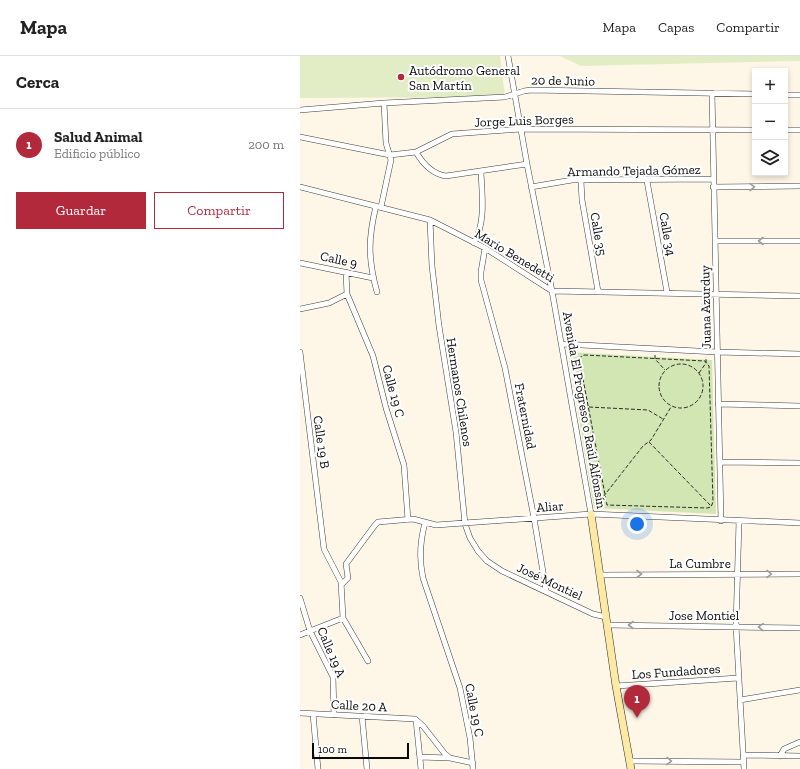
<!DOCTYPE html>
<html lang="es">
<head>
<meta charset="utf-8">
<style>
  :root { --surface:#fff; --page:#f2f2f2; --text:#222; --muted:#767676; --line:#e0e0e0; --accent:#b2293c }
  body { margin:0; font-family:"Zilla Slab",serif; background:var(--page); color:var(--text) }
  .controls { position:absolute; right:12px; top:12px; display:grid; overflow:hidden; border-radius:0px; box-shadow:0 2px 6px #0003 }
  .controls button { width:36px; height:36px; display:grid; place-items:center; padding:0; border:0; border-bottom:1px solid var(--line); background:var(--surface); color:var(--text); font:20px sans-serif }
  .scale { position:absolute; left:12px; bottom:10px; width:97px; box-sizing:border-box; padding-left:4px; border:2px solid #090909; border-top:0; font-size:11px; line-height:14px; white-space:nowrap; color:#090909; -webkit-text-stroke:3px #fff; paint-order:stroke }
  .you { position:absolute; left:337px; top:468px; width:14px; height:14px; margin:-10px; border:3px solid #fff; border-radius:50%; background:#1a73e8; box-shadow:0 0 0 6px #1a73e833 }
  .badge { display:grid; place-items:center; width:26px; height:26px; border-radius:50%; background:var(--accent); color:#fff; font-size:13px; font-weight:700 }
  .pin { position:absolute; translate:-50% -33px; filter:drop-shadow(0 1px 2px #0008) }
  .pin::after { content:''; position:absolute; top:21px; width:14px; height:12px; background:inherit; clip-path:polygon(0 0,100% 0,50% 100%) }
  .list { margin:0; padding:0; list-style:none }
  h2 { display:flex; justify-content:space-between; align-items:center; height:52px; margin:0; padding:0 16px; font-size:17px }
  h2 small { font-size:13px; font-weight:400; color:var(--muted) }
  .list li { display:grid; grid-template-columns:26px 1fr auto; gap:12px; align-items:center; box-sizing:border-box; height:72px; padding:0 16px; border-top:1px solid var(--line) }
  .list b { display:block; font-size:15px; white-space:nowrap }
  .list p { margin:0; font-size:13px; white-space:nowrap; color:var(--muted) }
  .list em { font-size:13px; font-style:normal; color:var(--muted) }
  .actions { display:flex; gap:8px; padding:12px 16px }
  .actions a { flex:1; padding:9px 0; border:1px solid var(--accent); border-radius:0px; text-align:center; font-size:14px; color:var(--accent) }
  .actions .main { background:var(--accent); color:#fff }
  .icon { flex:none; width:22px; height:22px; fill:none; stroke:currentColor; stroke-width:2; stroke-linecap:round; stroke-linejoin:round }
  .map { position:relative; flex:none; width:500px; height:713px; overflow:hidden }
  header { display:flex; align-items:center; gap:24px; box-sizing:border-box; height:56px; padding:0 20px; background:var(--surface); border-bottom:1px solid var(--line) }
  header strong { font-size:19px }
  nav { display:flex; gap:22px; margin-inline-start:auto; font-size:14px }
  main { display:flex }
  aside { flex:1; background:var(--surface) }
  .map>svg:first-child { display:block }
  .green { fill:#d2e6b3 }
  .pitch { fill:#e3edc5 }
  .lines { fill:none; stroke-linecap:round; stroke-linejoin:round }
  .street-casing { stroke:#3c3c3c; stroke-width:6 }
  .secondary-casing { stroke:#2b2b2b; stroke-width:8 }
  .path { stroke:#2b2b2b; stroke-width:1; stroke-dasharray:4 2; stroke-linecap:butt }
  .street { stroke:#fff; stroke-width:5 }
  .secondary { stroke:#fceaa4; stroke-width:7 }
  .oneway { stroke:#9d9d9d }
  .poi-dot { fill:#b2293c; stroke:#fff; stroke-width:1.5 }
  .labels { text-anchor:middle; stroke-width:4; stroke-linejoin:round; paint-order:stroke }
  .poi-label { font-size:13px; fill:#090909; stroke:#fff; text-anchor:start }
  .street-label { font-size:13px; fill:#090909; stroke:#fff }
</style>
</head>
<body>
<header>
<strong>Mapa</strong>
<nav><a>Mapa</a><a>Capas</a><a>Compartir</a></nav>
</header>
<main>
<aside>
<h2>Cerca<small></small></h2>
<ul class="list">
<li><span class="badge">1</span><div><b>Salud Animal</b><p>Edificio público</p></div><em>200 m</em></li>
</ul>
<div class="actions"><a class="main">Guardar</a><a>Compartir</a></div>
</aside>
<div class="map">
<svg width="500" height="713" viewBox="0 0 500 713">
  <rect width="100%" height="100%" fill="#fef7e7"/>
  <path class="green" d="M268,296L412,304L416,458L294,452Z"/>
  <path class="pitch" d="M0,0H200L205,41L0,42Z
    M260,0H500V5L281,10Z"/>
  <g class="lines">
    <g class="street-casing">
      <path id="street" d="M208,0L227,108L252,235L291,458
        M412,37L421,465
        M485,39H500
        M0,54L84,47L205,41L224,35L231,34L455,38
        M485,74H500
        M0,81L90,99L116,96L152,78L220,73L455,74
        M116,96C123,108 132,118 146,120L227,108
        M281,125L282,144L298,235
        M347,125L367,236
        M0,131L130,164L185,192L252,235L500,240
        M231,131L272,124L413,123
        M413,131L500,130
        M76,150C68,183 68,203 77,236
        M81,151L91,104L86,87L84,47
        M130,164L132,210L139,270L156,376L165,468L170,482L178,495L187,505L202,515L293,558L306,561
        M415,185H500
        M174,187C186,166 182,139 181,116
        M185,192L181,216V224L205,312L234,462L246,534
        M0,207L73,222
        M46,216L47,238L73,300L86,352L104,409L108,464
        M0,253L29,247L47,238
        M262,288L417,296L500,298
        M0,296L24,493L41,526L43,562L68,605
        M418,348L500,350
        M420,406L500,407
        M439,465L436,570L444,713
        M125,467C120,485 119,503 123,522L160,632L170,682L173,713
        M300,519L500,518
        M42,528L48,522L46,508L75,469L78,466L113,463L136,469L291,458L500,467
        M0,542L10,575L33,621L34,659
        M308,569L500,572
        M0,579L43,562
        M316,630L438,622
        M440,644L500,634
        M0,657L115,663L123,670L145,698L150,702L173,707
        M13,658L18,713
        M62,660L67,713
        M116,664L121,713
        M443,699L500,700
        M480,700L484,693L500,686
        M120,701L149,702
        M330,705L443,706"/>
    </g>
    <g class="secondary-casing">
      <path id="secondary" d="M291,458L316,630L331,713"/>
    </g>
    <path class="path" d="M284,299L405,305L409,310L413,446L411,451L407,452L307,449L279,302Z
      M355,299V303L365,314
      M359 330a22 22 0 1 1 44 0a22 22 0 1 1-44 0Z
      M399,317L406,307V301
      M289,351L348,354L363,363
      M349,386L411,450
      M296,450L343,390L351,384L371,351"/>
    <use href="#street" class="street"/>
    <use href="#secondary" class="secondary"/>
  </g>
  <defs><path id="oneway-chevron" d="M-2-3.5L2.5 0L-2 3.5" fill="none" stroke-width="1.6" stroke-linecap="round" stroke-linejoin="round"/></defs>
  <g class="oneway">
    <use href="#oneway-chevron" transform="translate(452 131) rotate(-1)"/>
    <use href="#oneway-chevron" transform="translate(461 185) rotate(-180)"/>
    <use href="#oneway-chevron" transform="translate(339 518)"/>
    <use href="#oneway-chevron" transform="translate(469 518) rotate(1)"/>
    <use href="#oneway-chevron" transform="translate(331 569) rotate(-180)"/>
    <use href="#oneway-chevron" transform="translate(461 571) rotate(-178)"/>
    <use href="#oneway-chevron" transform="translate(369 705) rotate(1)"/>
  </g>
  <circle class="poi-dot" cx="101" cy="21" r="4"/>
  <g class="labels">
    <g class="poi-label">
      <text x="109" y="19">Autódromo General<tspan x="109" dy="15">San Martín</tspan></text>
    </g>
    <g class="street-label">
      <text transform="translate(263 24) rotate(1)" y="5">20 de Junio</text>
      <text transform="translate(224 64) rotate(-2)" y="5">Jorge Luis Borges</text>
      <text transform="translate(334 114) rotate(-1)" y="5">Armando Tejada Gómez</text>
      <text transform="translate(299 178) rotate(80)" y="5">Calle 35</text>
      <text transform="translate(368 178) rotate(80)" y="5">Calle 34</text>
      <text transform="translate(215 199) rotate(31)" y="5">Mario Benedetti</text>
      <text transform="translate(39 203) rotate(12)" y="5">Calle 9</text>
      <text transform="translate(405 251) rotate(-91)" y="5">Juana Azurduy</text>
      <text transform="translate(94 335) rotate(75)" y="5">Calle 19 C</text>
      <text transform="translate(160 336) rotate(81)" y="5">Hermanos Chilenos</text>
      <text transform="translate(285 354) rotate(80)" y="5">Avenida El Progreso o Raúl Alfonsín</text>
      <text transform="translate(226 360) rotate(79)" y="5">Fraternidad</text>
      <text transform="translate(22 386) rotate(82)" y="5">Calle 19 B</text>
      <text transform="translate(250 450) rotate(-4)" y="5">Aliar</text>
      <text x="400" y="512">La Cumbre</text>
      <text transform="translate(250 525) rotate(25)" y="5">José Montiel</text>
      <text x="404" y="564">Jose Montiel</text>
      <text transform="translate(32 596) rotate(67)" y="5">Calle 19 A</text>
      <text transform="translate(376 615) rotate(-4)" y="5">Los Fundadores</text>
      <text transform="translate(59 649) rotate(3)" y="5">Calle 20 A</text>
      <text transform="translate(175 654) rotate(79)" y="5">Calle 19 C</text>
    </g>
  </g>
</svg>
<div class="controls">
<button>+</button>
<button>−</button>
<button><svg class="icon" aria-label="layers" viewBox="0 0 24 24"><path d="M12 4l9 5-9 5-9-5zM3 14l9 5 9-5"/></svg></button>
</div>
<div class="scale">100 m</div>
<div class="you"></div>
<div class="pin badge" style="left:337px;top:662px">1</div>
</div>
</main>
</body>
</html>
